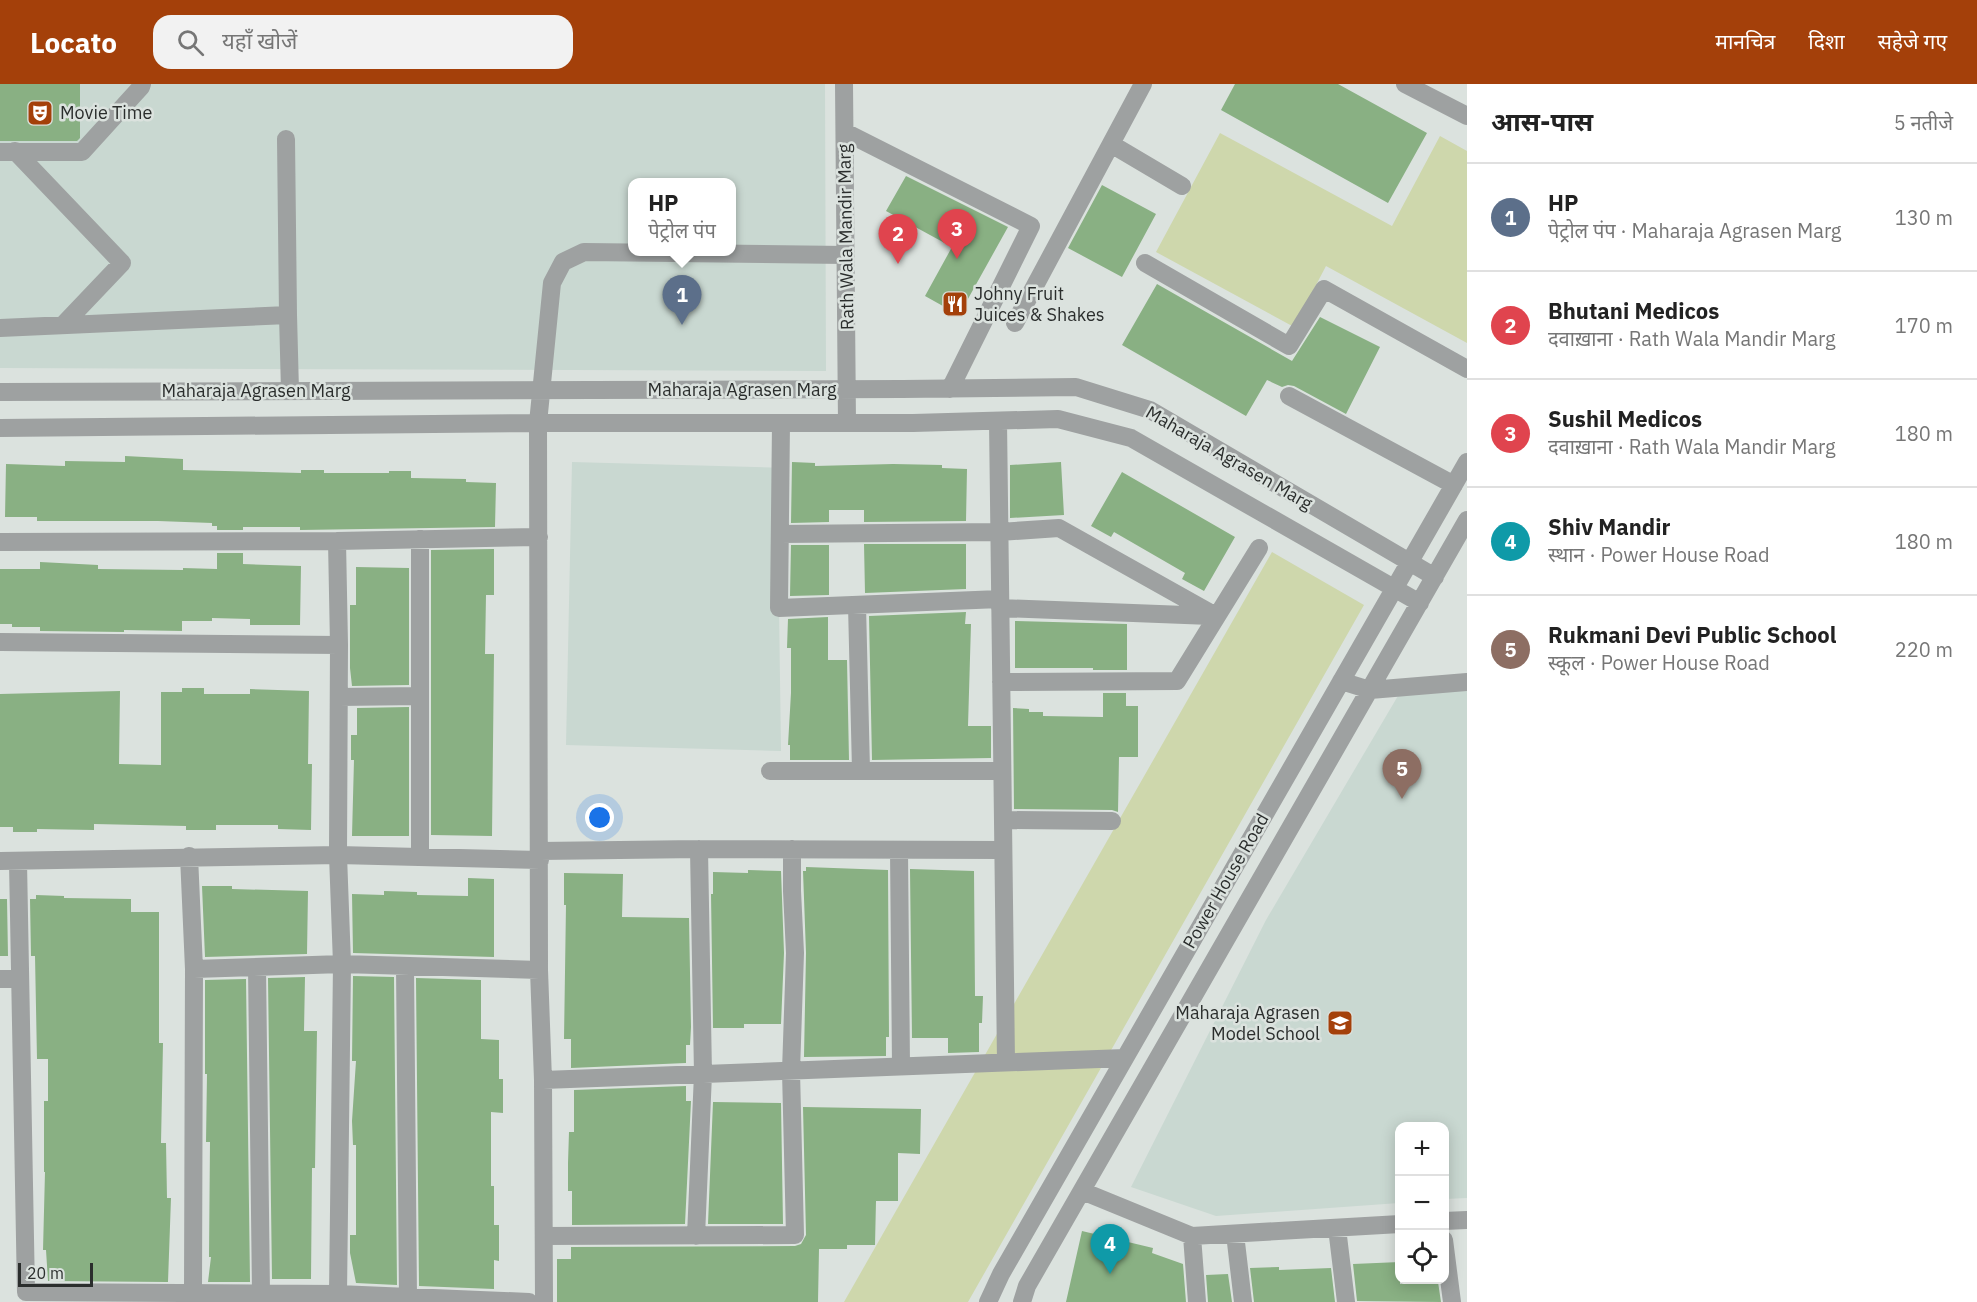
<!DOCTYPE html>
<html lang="hi">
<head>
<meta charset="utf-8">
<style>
  :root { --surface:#fff; --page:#f2f2f2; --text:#222; --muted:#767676; --line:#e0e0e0; --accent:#a4400a }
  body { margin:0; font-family:"IBM Plex Sans","Noto Sans Devanagari",sans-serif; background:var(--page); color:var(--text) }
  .controls { position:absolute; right:18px; bottom:18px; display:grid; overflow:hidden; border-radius:12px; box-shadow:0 3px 15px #0003 }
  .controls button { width:54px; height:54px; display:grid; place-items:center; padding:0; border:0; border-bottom:2px solid var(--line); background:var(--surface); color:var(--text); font:30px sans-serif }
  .scale { position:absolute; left:18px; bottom:15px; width:75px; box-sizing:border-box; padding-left:6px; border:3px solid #2b2e2d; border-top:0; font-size:16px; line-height:21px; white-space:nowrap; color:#2b2e2d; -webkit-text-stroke:4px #dbe2de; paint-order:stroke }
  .you { position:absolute; left:600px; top:734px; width:21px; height:21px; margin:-15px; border:4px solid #fff; border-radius:50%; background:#1a73e8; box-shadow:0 0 0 9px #1a73e833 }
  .badge { display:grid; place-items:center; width:39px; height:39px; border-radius:50%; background:var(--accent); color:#fff; font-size:20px; font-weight:700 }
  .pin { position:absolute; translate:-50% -50px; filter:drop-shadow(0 2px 3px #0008) }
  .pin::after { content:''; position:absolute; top:32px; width:21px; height:18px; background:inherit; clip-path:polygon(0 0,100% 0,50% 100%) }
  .popup { position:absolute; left:628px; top:94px; width:108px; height:78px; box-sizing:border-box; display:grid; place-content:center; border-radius:12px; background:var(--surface); filter:drop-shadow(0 2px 4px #0005); font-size:20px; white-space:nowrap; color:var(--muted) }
  .popup b { font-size:22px; color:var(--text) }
  .popup::after { content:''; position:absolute; left:50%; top:100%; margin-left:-12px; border:12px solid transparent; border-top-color:var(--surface) }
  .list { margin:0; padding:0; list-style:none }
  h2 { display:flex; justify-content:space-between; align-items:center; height:78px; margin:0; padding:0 24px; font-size:26px }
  h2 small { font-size:20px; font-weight:400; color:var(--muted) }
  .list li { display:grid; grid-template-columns:39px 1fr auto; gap:18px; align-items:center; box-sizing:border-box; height:108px; padding:0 24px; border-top:2px solid var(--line) }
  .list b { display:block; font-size:22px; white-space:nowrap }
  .list p { margin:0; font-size:20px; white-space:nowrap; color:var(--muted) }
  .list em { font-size:20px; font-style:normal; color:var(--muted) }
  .icon { flex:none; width:33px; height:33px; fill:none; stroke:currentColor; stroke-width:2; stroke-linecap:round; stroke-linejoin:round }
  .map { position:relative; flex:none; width:1467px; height:1218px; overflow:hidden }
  header { display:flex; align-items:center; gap:36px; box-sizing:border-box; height:84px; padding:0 30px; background:var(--accent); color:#fff }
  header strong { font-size:28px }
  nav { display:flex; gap:33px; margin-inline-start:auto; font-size:21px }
  .search { width:420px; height:54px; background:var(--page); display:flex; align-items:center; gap:15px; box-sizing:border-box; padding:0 21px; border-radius:18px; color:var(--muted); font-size:22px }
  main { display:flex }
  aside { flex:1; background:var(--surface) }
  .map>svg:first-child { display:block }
  .built { fill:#c9d8d1; fill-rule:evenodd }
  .green { fill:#ced7ac }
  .building { fill:#89b083 }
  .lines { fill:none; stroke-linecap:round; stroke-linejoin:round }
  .minor { stroke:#9ea1a1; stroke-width:18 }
  .labels { text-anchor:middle; stroke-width:5; stroke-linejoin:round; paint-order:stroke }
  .poi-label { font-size:18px; fill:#2b2e2d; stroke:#dbe2de; text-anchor:start }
  .street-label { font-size:18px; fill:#2b2e2d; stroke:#dbe2de }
</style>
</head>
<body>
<header>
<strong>Locato</strong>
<div class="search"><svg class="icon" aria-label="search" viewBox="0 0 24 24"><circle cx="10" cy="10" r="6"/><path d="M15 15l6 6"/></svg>यहाँ खोजें</div>
<nav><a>मानचित्र</a><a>दिशा</a><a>सहेजे गए</a></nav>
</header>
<main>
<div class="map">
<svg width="1467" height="1218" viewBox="0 0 1467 1218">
  <rect width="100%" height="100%" fill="#dbe2de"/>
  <path class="built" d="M0,0H825L826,287L0,284ZM632,98H732V168H632Z
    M572,378L788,384L779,524L781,667L566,661Z
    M1467,600V1114L1445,1115L1444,1042H1400L1399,1119L1216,1132L1131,1103L1266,836L1402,605Z"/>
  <path class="green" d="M1220,49L1392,142L1440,52L1467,67V259L1326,182L1294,243L1156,168Z
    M1272,468L1364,521L968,1218H844Z"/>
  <path class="building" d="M0,0H80V54L77,57H0Z
    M1235,0H1338L1427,49L1388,119L1221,26Z
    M906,92L1008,143L959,231L925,212L952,163L886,127Z
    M1102,101L1156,130L1122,193L1068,164Z
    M1157,200L1292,277L1320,233L1380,263L1346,330L1294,302L1288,301L1282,303L1267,296L1246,332L1122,261Z
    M125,372L183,375V386L301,389V386H324V389H389V387H411V394L466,395V398L496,399L495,443L300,446V443H243V446H217V442H212V439L158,437H37V433H5L6,380L65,382V377L125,378Z
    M792,378L815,379V382L893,380L942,381V384L967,385L966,437L864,438V426H829V438L791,439Z
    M1061,378L1064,431L1010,434V381Z
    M1122,388L1235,453L1204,507L1182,495L1185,489L1114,448L1111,453L1091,442Z
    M864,460H966V505L865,509Z
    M791,461H829V511L790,512Z
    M494,465V511H486L485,570H494L492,752L431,751V466Z
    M217,469H243V480L301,482L300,541H250V535L212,534V537H182V547L124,546V548L40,547V543H12V540H0V485H40V478L98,481V485L183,486V484L217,485Z
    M356,483L409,484V601L352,602L350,584V521H356Z
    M966,528L965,540H971L968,642H991V674L872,676L869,532Z
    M828,533V576H847L849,676H790V661H788L791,609V564H787L788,535Z
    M1015,537L1127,540V586H1093V584H1015Z
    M182,604H204V610H250V605L309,607L308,680H312L311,746L278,745V741H216V746H186V742L94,740V746L37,745V748H13V743H0V610L120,607L119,680L161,681V608H182Z
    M1103,609H1126V622H1138V673H1119L1118,728L1112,726L1014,725L1013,624L1029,625V628H1043V632L1103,633Z
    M409,623V752H352L354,676H351V651H357V624Z
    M806,783L888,786L889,953H886V972L804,973L806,869L803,787H806Z
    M910,785L974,787L975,912H983L982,939H979V968L948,969V954H912Z
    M748,786L781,787L784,869L781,940H744V944H713L711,810H713V788L748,789Z
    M564,789L623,790L622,833L689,834L691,943L690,961H686V979L571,984V955H564L566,821H564Z
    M468,794L494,795V873L353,869L352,810L384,811V807L417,808V811L468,812Z
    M202,802H232V805L308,807L307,870L205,873Z
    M36,811L64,812V814L131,815V828H159V959H163L161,1059H166L167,1114H171L168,1198L48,1197L46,1166H43L45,1088H44V1017H48V975H37L35,872H31L30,815H36Z
    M0,815H7L8,872H0Z
    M353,892L394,893L397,1201L356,1199L350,1169V1151H356V1061H353L352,1037L356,977H352Z
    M305,893L304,947H317L315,1084H312L311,1195H272L268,894Z
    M416,894L481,896V955L499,956V995H503V1029L491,1028V1102H494V1141H499V1177L494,1176V1205L419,1202Z
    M246,895L250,1198H208L211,1173H209L210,1058H206L207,990H205V896Z
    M686,1002V1017H691L685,1140L572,1141V1107H568V1079L569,1048H574V1006Z
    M713,1018L781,1019L783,1140H708Z
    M803,1023L921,1025L920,1070L898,1069V1117H876L875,1161H847V1165H819L818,1218H557V1175H571V1163L795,1162L801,1160L806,1151Z
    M1082,1147L1153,1164L1152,1169L1183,1180L1186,1218H1066Z
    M1400,1178V1200L1438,1198L1441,1218L1357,1217L1353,1180Z
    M1279,1183V1186L1331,1184L1335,1218H1254L1250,1184Z
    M1228,1190L1232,1218H1208L1206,1191Z"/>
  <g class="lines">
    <path class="minor" d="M844,0L847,339
      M1405,0L1467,32
      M845,48L1031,142L950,305
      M286,55L288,231
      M1111,60L1182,102
      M15,67L122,179L63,241
      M0,68H82L141,3L142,0
      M1145,179L1289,262L1324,205L1467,285
      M1015,239L1143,0
      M0,244L288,231L290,307
      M0,308L902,305L1076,303L1150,326L1435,493
      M1289,312L1454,401
      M998,337L1006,978
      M781,339L779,524L1000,515
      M0,344L538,339H913L1058,335L1131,354L1420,519
      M780,450L999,448L1059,444L1216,532
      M420,455V773
      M337,457L339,561L338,771L342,880L338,1210
      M0,458L337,457L539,453
      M857,521L861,686
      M1000,524L1211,532
      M0,558L339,561
      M1341,597L1370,606L1467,598
      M1001,598L1177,597L1259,464
      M339,613L420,612
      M770,687H1002
      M1003,736L1112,737
      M899,766L901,982
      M540,767L699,765L1003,766
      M189,772L194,885L193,1210
      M0,777L338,771L540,776
      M18,778L26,1208L338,1210L529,1218
      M405,882L408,1213
      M257,883L261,1210
      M194,885L342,880L539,886
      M0,895H20
      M543,996L1125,974
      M1082,1107L1192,1152L1400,1140
      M1444,1137L1467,1136
      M1337,1144L1346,1218
      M1235,1150L1243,1218
      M544,1152L795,1151L791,987L795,869L792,807V765
      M696,1152L703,990L699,765
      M1192,1152L1197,1218
      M1444,1156L1452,1218
      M544,1218L543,996L539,886L538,339L552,199L563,178L584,168L846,171
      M988,1218L1001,1190L1467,378
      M1022,1218L1027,1202L1467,436"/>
  </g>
  <defs>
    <g id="theatre-square" transform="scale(1.35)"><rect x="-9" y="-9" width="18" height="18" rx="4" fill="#a4400a" stroke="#dbe2de"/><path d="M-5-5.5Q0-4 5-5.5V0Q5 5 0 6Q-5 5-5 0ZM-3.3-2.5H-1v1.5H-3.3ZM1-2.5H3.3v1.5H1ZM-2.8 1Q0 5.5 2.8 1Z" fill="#fff"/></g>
    <g id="restaurant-square" transform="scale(1.35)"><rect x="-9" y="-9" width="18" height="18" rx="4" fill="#a4400a" stroke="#dbe2de"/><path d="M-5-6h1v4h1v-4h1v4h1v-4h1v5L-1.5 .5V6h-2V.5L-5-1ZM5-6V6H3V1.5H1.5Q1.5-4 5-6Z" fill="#fff"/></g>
    <g id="school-square" transform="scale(1.35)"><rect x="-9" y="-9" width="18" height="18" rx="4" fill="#a4400a" stroke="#dbe2de"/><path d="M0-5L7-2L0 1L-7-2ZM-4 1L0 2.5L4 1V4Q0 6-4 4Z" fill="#fff"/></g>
  </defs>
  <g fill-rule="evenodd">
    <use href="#theatre-square" x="40" y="29"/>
    <use href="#restaurant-square" x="955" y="220"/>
    <use href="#school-square" x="1340" y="939"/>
  </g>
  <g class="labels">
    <g class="poi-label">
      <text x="60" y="35">Movie Time</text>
      <text x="974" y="216">Johny Fruit<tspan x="974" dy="21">Juices &amp; Shakes</tspan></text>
      <text x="1320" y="935" text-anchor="end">Maharaja Agrasen<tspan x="1320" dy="21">Model School</tspan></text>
    </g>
    <g class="street-label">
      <text transform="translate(846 153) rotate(-91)" y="6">Rath Wala Mandir Marg</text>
      <text x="742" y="312">Maharaja Agrasen Marg</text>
      <text x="256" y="313">Maharaja Agrasen Marg</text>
      <text transform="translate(1229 374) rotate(30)" y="6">Maharaja Agrasen Marg</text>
      <text transform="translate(1226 797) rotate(-60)" y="6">Power House Road</text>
    </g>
  </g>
</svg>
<div class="controls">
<button>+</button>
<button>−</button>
<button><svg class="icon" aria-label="locate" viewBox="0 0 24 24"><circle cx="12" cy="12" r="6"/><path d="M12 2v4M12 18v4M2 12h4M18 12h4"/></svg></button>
</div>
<div class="scale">20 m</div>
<div class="you"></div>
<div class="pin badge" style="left:682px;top:241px;background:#5c6f8a">1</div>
<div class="popup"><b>HP</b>पेट्रोल पंप</div>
<div class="pin badge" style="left:898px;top:180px;background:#e0444e">2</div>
<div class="pin badge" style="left:957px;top:175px;background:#e0444e">3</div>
<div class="pin badge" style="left:1110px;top:1190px;background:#0f9aa8">4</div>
<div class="pin badge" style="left:1402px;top:715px;background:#8d6e63">5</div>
</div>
<aside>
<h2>आस-पास<small>5 नतीजे</small></h2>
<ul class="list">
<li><span class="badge" style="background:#5c6f8a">1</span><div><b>HP</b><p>पेट्रोल पंप · Maharaja Agrasen Marg</p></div><em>130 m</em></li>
<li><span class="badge" style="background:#e0444e">2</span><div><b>Bhutani Medicos</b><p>दवाख़ाना · Rath Wala Mandir Marg</p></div><em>170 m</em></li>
<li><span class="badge" style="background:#e0444e">3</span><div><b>Sushil Medicos</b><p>दवाख़ाना · Rath Wala Mandir Marg</p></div><em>180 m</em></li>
<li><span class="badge" style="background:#0f9aa8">4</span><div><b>Shiv Mandir</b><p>स्थान · Power House Road</p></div><em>180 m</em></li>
<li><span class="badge" style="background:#8d6e63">5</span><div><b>Rukmani Devi Public School</b><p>स्कूल · Power House Road</p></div><em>220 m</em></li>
</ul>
</aside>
</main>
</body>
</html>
